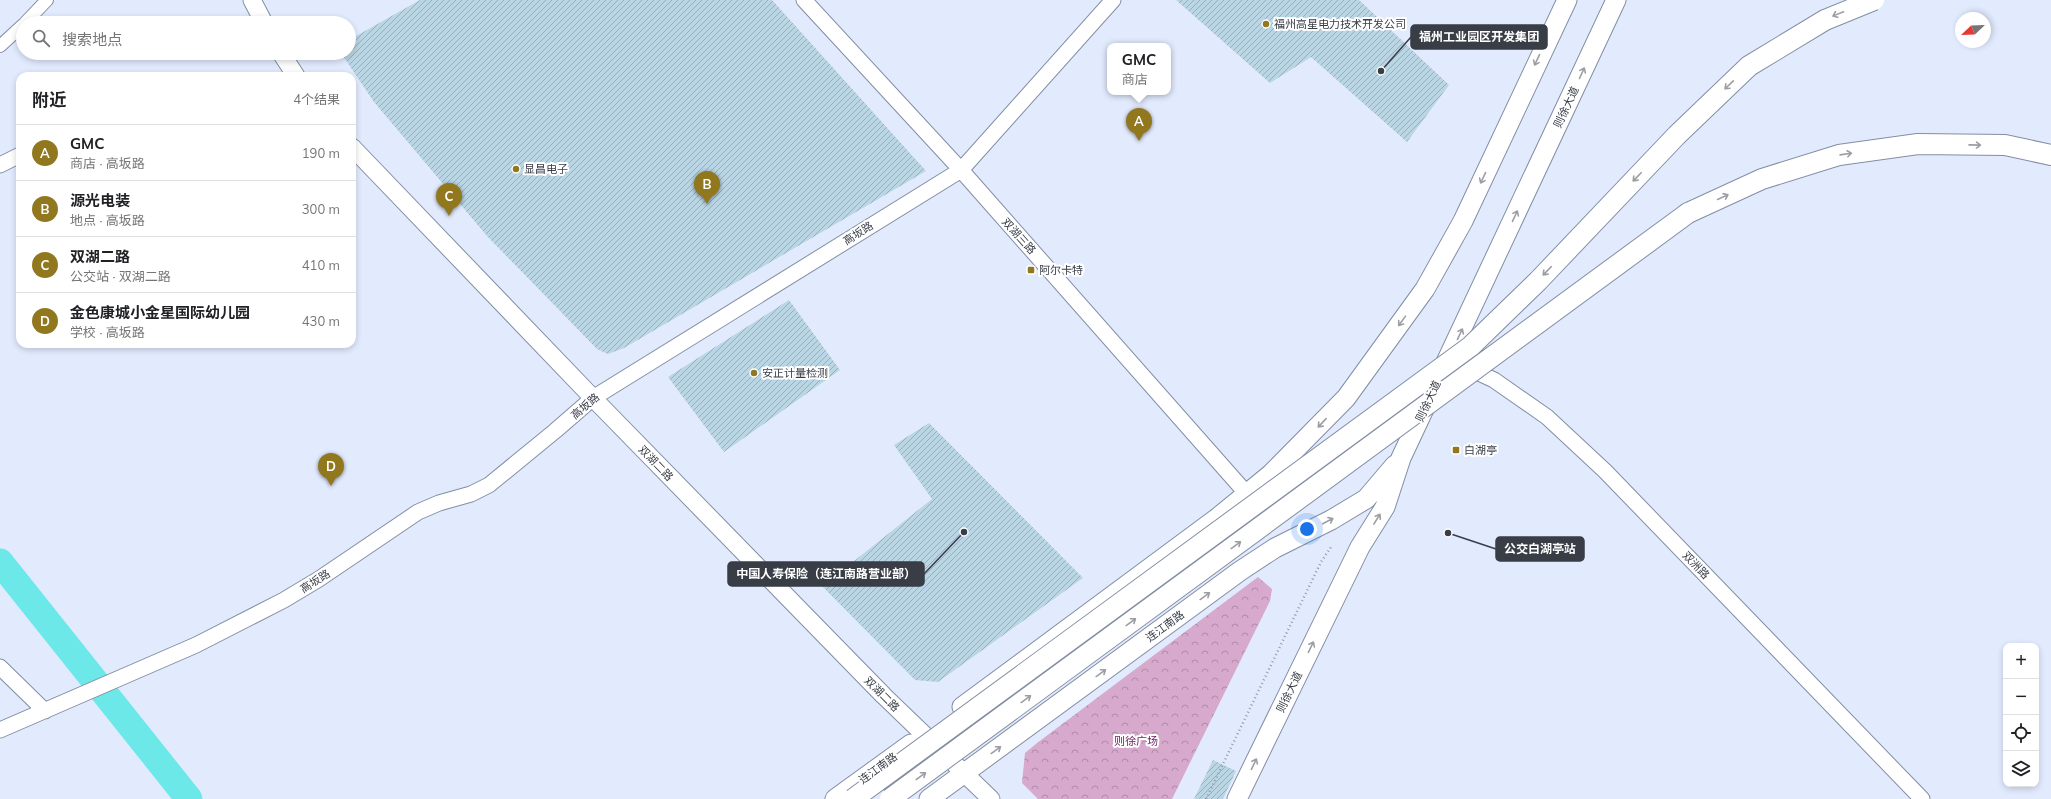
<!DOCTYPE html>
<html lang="zh">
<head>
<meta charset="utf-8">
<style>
  :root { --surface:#fff; --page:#f2f2f2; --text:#202124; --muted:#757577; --line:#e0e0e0; --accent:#91781e }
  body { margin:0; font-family:Mulish,"Noto Sans SC",sans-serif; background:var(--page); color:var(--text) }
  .controls { position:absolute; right:12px; bottom:12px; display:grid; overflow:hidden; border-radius:8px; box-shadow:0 2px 6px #0003 }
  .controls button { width:36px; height:36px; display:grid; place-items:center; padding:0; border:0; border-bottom:1px solid var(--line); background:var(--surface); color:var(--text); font:20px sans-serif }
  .compass { position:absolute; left:1955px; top:12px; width:36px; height:36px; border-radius:50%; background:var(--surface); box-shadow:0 2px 6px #0003; rotate:247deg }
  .you { position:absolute; left:1307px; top:529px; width:14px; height:14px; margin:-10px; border:3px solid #fff; border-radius:50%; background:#1a73e8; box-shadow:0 0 0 6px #1a73e833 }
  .badge { display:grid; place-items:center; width:26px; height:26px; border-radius:50%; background:var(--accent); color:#fff; font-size:13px; font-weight:700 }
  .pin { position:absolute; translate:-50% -33px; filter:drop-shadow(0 1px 2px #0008) }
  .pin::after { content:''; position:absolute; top:21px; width:14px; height:12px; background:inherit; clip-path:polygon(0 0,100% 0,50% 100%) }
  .popup { position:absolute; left:1107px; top:43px; width:64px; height:52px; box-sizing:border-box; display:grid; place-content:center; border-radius:8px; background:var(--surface); filter:drop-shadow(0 1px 3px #0005); font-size:13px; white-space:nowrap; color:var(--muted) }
  .popup b { font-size:15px; color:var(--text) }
  .popup::after { content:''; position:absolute; left:50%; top:100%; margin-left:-8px; border:8px solid transparent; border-top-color:var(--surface) }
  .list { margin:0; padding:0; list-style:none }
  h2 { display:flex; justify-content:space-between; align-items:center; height:52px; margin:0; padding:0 16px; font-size:17px }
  h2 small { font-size:13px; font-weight:400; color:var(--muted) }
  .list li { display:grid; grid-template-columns:26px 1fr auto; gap:12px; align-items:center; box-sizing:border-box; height:56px; padding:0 16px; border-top:1px solid var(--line) }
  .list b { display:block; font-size:15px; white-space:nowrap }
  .list p { margin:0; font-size:13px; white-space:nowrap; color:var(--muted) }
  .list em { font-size:13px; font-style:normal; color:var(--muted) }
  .icon { flex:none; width:22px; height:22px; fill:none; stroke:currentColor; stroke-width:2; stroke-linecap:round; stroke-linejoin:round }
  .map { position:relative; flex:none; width:2051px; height:799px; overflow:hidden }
  .search { position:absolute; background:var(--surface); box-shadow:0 2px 6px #0003; left:16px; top:16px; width:340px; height:44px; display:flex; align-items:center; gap:10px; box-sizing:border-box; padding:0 14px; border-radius:22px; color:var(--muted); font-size:15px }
  .panel { position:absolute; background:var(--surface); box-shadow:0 2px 6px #0003; left:16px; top:72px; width:340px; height:276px; border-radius:12px }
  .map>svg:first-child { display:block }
  .park { fill:url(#park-crowns) }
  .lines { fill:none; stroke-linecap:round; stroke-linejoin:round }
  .river { stroke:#6de8e9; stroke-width:27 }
  .building { fill:url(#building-hatch) }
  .minor-casing { stroke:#838ea3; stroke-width:14 }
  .tertiary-casing { stroke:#838ea3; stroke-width:17 }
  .secondary-casing { stroke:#838ea3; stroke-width:19 }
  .primary-casing { stroke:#838ea3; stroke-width:21 }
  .trunk-casing { stroke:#838ea3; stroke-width:22 }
  .path { stroke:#939aa9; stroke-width:2.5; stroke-dasharray:1 3; stroke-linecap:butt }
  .minor { stroke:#fff; stroke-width:12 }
  .tertiary { stroke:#fff; stroke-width:15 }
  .secondary { stroke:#fff; stroke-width:17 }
  .primary { stroke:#fff; stroke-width:19 }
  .trunk { stroke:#fff; stroke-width:20 }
  .trunk-bridge-casing { stroke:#838ea3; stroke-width:22; stroke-linecap:butt }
  .trunk-bridge { stroke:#fff; stroke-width:20 }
  .oneway { stroke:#9c9ea2 }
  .poi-dot { fill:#91781e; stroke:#fff; stroke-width:1.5 }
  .labels { text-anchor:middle; stroke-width:4; stroke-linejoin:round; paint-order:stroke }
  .poi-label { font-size:11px; fill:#383d46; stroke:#fff; text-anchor:start }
  .street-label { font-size:11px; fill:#383d46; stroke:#fff }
  .park-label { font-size:11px; fill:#69185f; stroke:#fff }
  .leader { fill:none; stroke:#383d46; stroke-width:1.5 }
  .callout-dot { fill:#383d46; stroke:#fff; stroke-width:1.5 }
  .callout { fill:#383d46; stroke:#383d46; stroke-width:1.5 }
  .callout-label { font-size:12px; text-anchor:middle; font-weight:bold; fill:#fff }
</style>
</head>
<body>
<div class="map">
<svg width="2051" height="799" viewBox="0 0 2051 799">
  <defs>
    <pattern id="park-crowns" width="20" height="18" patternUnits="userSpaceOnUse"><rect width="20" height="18" fill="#d6a9cd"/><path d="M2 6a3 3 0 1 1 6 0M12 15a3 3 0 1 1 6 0" fill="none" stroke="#af8ba8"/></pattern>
    <pattern id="building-hatch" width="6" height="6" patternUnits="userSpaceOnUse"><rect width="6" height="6" fill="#bad5e3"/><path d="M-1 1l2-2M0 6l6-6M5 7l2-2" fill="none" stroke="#98aeba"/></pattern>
  </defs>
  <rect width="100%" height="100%" fill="#e2ebfe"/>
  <path class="park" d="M1258,577L1272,589L1270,601L1172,799H1038L1022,783L1025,753L1037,743Z"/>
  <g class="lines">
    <path class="river" d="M0,562L189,799"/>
  </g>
  <path class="building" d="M420,0H772L926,171L624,348L608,354L597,349L487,236L374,102L341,53H349V40Z
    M1176,0H1359L1449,85L1407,142L1311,57L1270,83Z
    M789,300L840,370L724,452L668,377Z
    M929,423L1083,578L938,682L915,680L811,575L822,564L834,577L932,499L894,445Z
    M1213,760L1236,771L1223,799H1194Z"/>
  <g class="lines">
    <g class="minor-casing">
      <path id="minor" d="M25,23L47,0
        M0,46L23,25"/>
    </g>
    <g class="tertiary-casing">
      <path id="tertiary" d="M804,0L961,170L1247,494
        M0,165L20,155
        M1466,367L1494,380L1547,417L1605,471L1922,799
        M0,667L45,711
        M0,730L196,645L284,600L319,579L418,512L439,503L471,494L489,485L555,431L593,398L961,170L1113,0"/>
    </g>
    <g class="secondary-casing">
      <path id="secondary" d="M252,0L264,23
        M281,53L296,76
        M352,147L593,398L884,696L991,799"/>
    </g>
    <g class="primary-casing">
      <path id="primary" d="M962,707L1216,519L1271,474L1346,398L1425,289L1463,221L1567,0
        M835,799L911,744
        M929,799L1240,571L1275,548L1331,520L1366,499L1395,465
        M1237,799L1360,547L1385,507L1401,458L1616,0"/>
    </g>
    <g class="trunk-casing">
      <path id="trunk" d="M1688,213L1762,179L1839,155L1918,144L2005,145L2051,155"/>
    </g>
    <path class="path" d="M1206,799L1321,562L1331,547"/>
    <use href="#minor" class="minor"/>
    <use href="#tertiary" class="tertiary"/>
    <use href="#secondary" class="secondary"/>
    <use href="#primary" class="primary"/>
    <use href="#trunk" class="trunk"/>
    <g class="trunk-bridge-casing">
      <path id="trunk-bridge" d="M853,799L1471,346L1538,281L1677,135L1749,66L1825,20L1874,0
        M890,799L1688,213"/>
    </g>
    <use href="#trunk-bridge" class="trunk-bridge"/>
  </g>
  <defs><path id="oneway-shaft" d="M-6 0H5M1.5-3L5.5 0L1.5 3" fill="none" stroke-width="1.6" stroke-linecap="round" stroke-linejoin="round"/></defs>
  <g class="oneway">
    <use href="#oneway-shaft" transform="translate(1838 14) rotate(158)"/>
    <use href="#oneway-shaft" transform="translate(1537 60) rotate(115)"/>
    <use href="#oneway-shaft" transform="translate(1582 73) rotate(-65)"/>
    <use href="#oneway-shaft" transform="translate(1729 85) rotate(136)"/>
    <use href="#oneway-shaft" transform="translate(1975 145) rotate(1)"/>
    <use href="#oneway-shaft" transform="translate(1846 154) rotate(-8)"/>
    <use href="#oneway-shaft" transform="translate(1637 177) rotate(134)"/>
    <use href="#oneway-shaft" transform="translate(1483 178) rotate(115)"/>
    <use href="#oneway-shaft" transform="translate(1723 197) rotate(-25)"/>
    <use href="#oneway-shaft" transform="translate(1515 216) rotate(-65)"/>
    <use href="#oneway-shaft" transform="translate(1547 271) rotate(134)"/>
    <use href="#oneway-shaft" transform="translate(1402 321) rotate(126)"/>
    <use href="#oneway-shaft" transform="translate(1460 334) rotate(-65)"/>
    <use href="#oneway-shaft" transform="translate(1322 423) rotate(133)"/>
    <use href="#oneway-shaft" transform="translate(1377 519) rotate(-58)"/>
    <use href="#oneway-shaft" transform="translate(1328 521) rotate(-28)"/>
    <use href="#oneway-shaft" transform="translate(1236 545) rotate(-36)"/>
    <use href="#oneway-shaft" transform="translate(1205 596) rotate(-36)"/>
    <use href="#oneway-shaft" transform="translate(1131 622) rotate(-36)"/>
    <use href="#oneway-shaft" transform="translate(1311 647) rotate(-64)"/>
    <use href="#oneway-shaft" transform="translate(1101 673) rotate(-36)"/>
    <use href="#oneway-shaft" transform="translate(1026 699) rotate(-36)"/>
    <use href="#oneway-shaft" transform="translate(996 750) rotate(-36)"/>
    <use href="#oneway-shaft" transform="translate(1254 764) rotate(-64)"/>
    <use href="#oneway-shaft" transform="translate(921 776) rotate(-36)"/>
  </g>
  <g class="poi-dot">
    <circle cx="1266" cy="24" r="4"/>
    <circle cx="516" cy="169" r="4"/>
    <rect x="1027" y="266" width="8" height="8" rx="2"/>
    <circle cx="754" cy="373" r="4"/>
    <rect x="1452" y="446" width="8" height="8" rx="2"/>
  </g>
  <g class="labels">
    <g class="poi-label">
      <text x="1274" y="28">福州高星电力技术开发公司</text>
      <text x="524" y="173">显昌电子</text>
      <text x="1039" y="274">阿尔卡特</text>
      <text x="762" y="377">安正计量检测</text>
      <text x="1464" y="454">白湖亭</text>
    </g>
    <g class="street-label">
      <text transform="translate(1566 107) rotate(-65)" y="4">则徐大道</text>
      <text transform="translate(858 233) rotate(-32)" y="4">高坂路</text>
      <text transform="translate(1019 236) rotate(48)" y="4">双湖三路</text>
      <text transform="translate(1428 401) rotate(-65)" y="4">则徐大道</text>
      <text transform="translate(585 406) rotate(-40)" y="4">高坂路</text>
      <text transform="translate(656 463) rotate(46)" y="4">双湖二路</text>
      <text transform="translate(1696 565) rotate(46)" y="4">双洲路</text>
      <text transform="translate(315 581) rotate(-32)" y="4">高坂路</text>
      <text transform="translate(1165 626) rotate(-36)" y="4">连江南路</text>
      <text transform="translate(1289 692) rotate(-64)" y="4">则徐大道</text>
      <text transform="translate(882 694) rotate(45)" y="4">双湖二路</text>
      <text transform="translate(878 768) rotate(-36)" y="4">连江南路</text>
    </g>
    <g class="park-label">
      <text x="1136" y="745">则徐广场</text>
    </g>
  </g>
  <path class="leader" d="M1381 71L1411 37M1448 533L1496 549M964 532L924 574"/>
  <g class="callout-dot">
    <circle cx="1381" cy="71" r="4"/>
    <circle cx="1448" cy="533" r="4"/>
    <circle cx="964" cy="532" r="4"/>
  </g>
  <g class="callout">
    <rect x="1411" y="25" width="136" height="24" rx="4"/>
    <rect x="1496" y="537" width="88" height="24" rx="4"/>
    <rect x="728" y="562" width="196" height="24" rx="4"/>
  </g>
  <g class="callout-label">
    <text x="1479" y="41">福州工业园区开发集团</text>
    <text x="1540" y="553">公交白湖亭站</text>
    <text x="826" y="578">中国人寿保险（连江南路营业部）</text>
  </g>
</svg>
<div class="controls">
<button>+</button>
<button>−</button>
<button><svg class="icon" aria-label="locate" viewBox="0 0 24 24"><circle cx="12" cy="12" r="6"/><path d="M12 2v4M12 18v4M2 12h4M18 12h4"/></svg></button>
<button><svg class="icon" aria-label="layers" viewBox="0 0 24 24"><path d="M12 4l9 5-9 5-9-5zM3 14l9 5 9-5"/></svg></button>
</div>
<svg class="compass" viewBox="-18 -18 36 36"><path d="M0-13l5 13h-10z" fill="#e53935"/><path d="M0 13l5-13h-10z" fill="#757577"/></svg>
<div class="you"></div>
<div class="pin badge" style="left:1139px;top:141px">A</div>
<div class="popup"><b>GMC</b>商店</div>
<div class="pin badge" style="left:707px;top:204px">B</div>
<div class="pin badge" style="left:449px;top:216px">C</div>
<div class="pin badge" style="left:331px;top:486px">D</div>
<div class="search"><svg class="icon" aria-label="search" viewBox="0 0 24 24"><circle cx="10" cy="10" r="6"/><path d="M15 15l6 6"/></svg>搜索地点</div>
<section class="panel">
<h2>附近<small>4个结果</small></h2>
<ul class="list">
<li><span class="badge">A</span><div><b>GMC</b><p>商店 · 高坂路</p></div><em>190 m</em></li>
<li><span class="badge">B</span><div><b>源光电装</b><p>地点 · 高坂路</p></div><em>300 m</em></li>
<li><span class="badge">C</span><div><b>双湖二路</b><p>公交站 · 双湖二路</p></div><em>410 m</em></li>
<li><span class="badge">D</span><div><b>金色康城小金星国际幼儿园</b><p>学校 · 高坂路</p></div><em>430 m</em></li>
</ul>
</section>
</div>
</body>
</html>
